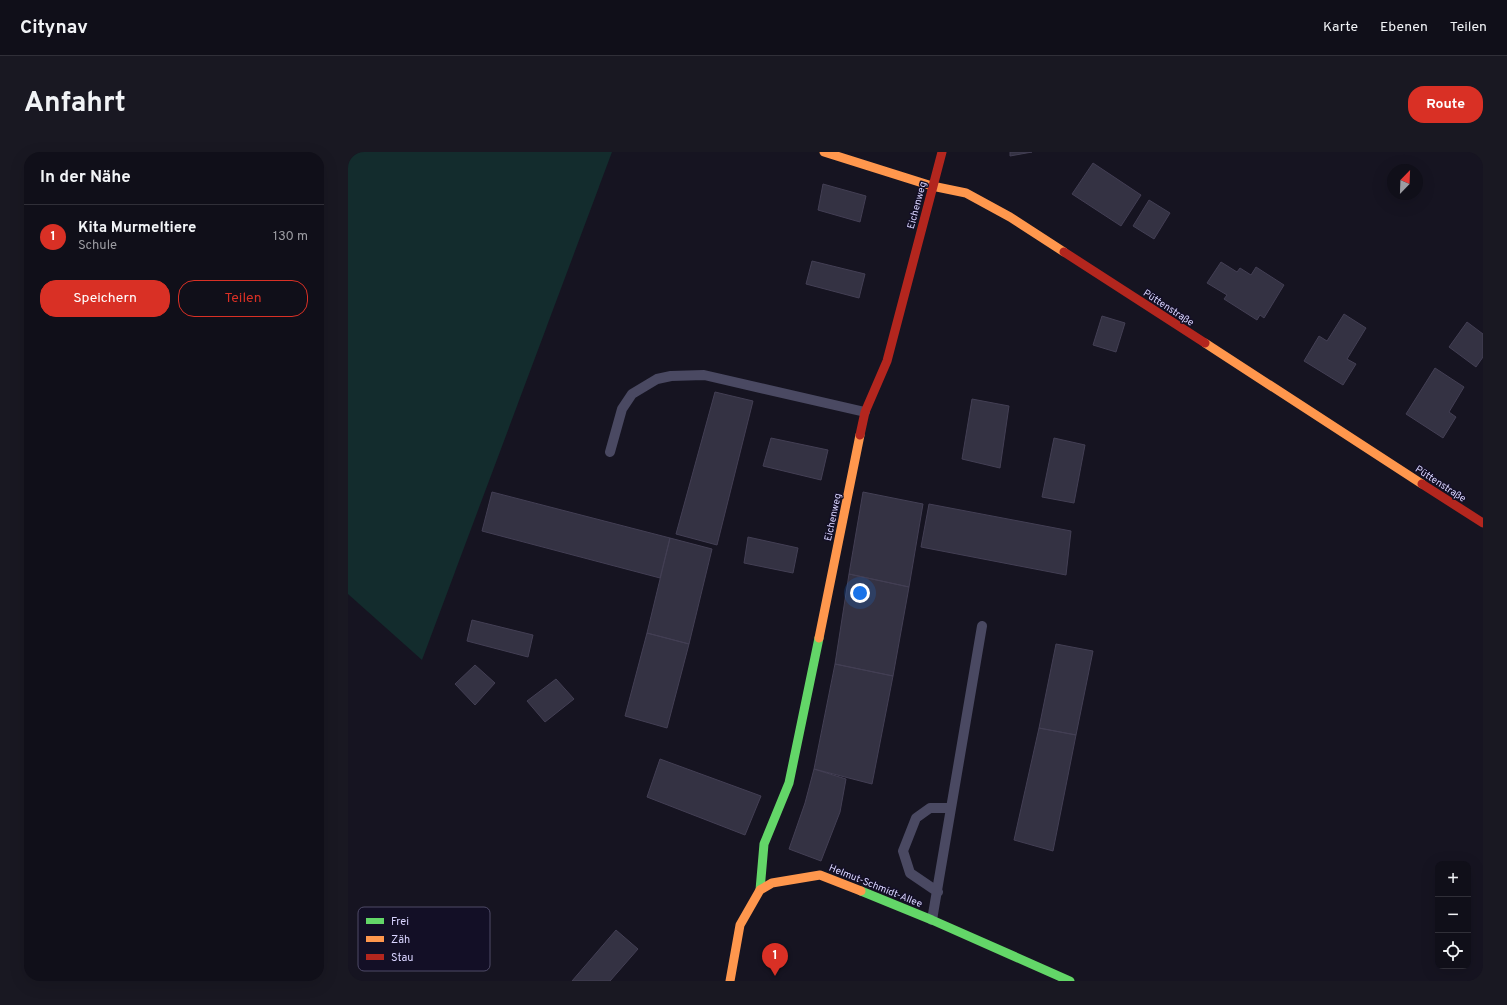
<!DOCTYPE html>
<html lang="de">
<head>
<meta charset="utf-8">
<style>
  :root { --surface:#100f19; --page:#191822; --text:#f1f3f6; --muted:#9c9ca2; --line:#302f38; --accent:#d93025 }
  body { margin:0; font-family:Overpass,sans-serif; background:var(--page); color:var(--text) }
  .controls { position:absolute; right:12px; bottom:12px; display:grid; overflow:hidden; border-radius:8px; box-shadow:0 4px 16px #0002 }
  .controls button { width:36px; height:36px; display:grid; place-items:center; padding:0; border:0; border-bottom:1px solid var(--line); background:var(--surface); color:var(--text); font:20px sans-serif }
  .compass { position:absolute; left:1039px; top:12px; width:36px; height:36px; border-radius:50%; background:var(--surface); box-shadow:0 4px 16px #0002; rotate:23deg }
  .you { position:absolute; left:512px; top:441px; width:14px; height:14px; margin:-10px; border:3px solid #fff; border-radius:50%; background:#1a73e8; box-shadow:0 0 0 6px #1a73e833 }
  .badge { display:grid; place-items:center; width:26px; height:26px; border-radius:50%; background:var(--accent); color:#fff; font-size:13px; font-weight:700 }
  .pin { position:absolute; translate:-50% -33px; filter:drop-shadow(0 1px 2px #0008) }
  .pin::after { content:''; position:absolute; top:21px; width:14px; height:12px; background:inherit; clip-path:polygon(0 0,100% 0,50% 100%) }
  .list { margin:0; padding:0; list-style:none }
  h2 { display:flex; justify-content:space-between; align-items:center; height:52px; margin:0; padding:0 16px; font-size:17px }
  h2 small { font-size:13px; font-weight:400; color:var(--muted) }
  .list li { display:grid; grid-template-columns:26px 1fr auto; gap:12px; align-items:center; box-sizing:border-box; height:64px; padding:0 16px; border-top:1px solid var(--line) }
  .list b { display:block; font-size:15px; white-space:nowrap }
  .list p { margin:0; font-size:13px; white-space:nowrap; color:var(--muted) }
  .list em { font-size:13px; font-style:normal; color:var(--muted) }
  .actions { display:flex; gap:8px; padding:12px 16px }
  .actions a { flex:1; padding:9px 0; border:1px solid var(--accent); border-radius:16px; text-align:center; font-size:14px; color:var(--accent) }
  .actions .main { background:var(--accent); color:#fff }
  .icon { flex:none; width:22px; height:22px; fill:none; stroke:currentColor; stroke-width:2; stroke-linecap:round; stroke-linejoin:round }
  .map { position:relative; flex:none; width:1135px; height:829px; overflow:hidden; border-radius:16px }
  header { display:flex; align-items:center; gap:24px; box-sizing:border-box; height:56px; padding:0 20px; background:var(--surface); border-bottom:1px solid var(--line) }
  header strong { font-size:19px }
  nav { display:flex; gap:22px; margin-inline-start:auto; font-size:14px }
  .intro { display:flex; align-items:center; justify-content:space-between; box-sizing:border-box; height:96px; padding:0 24px }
  h1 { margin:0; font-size:28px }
  .button { padding:10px 18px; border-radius:16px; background:var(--accent); color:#fff; font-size:14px; font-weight:700 }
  main { display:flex; gap:24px; padding:0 24px }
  aside { flex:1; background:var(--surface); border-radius:16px; box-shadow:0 4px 16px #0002 }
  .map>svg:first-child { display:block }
  .green { fill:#132c2d }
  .building { fill:#343243; stroke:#433f54 }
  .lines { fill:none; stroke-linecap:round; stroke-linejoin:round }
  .lane { stroke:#4a4962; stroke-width:10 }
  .fast { stroke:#63d668; stroke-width:9 }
  .slow { stroke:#ff974d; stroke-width:9 }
  .jam { stroke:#b3261e; stroke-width:9 }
  .labels { text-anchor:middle; stroke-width:3; stroke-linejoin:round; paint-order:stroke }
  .street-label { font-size:10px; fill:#d9d4ff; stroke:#130f26 }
  .key { fill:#130f26; stroke:#4e4a67; stroke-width:1 }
  .key-label { font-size:11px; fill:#d9d4ff }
</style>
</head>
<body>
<header>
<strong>Citynav</strong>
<nav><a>Karte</a><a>Ebenen</a><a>Teilen</a></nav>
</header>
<div class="intro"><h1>Anfahrt</h1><a class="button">Route</a></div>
<main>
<aside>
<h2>In der Nähe<small></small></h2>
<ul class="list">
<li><span class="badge">1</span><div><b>Kita Murmeltiere</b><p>Schule</p></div><em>130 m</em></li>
</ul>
<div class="actions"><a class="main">Speichern</a><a>Teilen</a></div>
</aside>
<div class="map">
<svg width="1135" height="829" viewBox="0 0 1135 829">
  <rect width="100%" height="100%" fill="#161421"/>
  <path class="green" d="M0,0H264L74,508L0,442Z"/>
  <path class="building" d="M662,0H684L662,4Z
    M745,11L793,43L773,74L724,42Z
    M475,32L518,44L512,70L470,58Z
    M801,48L822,61L806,87L785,74Z
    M464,109L517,122L511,146L458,132Z
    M873,110L889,120L892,116L903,123L908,115L936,133L916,166L912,163L909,168L876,147L879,143L859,131Z
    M996,162L1018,176L999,207L1008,212L995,233L956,209L971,184L979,189Z
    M754,164L777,171L768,200L745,193Z
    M1119,170L1135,182V205L1128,215L1101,195Z
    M1087,216L1116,235L1101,260L1108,265L1095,286L1058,262Z
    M367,240L405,249L369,393L328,382Z
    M624,247L661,254L652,316L614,307Z
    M423,286L480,298L473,328L415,314Z
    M706,286L737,293L726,351L694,345Z
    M144,340L322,386L312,426L134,379Z
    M515,340L575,352L561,435L501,422Z
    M581,352L723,379L718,423L573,395Z
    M400,385L450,396L445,421L396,411Z
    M322,386L364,397L341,492L299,481Z
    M501,422L561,435L545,524L487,512Z
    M124,468L185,483L180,505L119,489Z
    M299,481L341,492L319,576L277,564Z
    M708,492L745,499L728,583L691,576Z
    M487,512L545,524L524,632L466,617Z
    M127,513L147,531L127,553L107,532Z
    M208,527L226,547L197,570L179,549Z
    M691,576L728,583L705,699L666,688Z
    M312,607L413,644L397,683L299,645Z
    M466,617L498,627L492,660L473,709L441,697L457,651Z
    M268,778L290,797L262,829H224Z"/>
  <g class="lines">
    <path class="lane" d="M262,300L274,257L284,242L309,227L323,224L356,223L517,260
      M590,740L562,721L555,699L568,666L582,656H603
      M584,768L634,474"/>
    <path class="fast" d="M412,738L416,692L441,631L471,486
      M513,739L584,768L722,829"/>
    <path class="slow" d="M476,0L584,34L618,41L662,65L716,100
      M857,191L1074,332
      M471,486L512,283
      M382,829L392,773L412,738L424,731L472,723L513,739"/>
    <path class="jam" d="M716,100L857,191
      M512,283L517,260L539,209L594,0
      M1074,332L1135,371"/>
  </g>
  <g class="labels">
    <g class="street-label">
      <text transform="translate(568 53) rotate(-75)" y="4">Eichenweg</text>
      <text transform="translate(821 155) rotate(33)" y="4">Püttenstraße</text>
      <text transform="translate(1093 331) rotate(33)" y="4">Püttenstraße</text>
      <text transform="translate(484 365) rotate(-78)" y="4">Eichenweg</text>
      <text transform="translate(528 733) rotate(22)" y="4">Helmut-Schmidt-Allee</text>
    </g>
  </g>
  <rect x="10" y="755" width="132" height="64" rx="6" class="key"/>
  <rect x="18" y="766" width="18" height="6" fill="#63d668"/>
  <rect x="18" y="784" width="18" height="6" fill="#ff974d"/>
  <rect x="18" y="802" width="18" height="6" fill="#b3261e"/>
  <g class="key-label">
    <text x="43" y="773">Frei</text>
    <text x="43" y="791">Zäh</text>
    <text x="43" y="809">Stau</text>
  </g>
</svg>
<div class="controls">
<button>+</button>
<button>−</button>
<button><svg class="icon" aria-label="locate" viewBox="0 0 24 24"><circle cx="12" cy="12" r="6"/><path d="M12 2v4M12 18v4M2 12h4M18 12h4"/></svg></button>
</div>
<svg class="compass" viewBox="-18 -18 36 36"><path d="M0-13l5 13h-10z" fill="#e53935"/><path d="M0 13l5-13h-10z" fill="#9c9ca2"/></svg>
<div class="you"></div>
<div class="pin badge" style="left:427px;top:824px">1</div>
</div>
</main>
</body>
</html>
